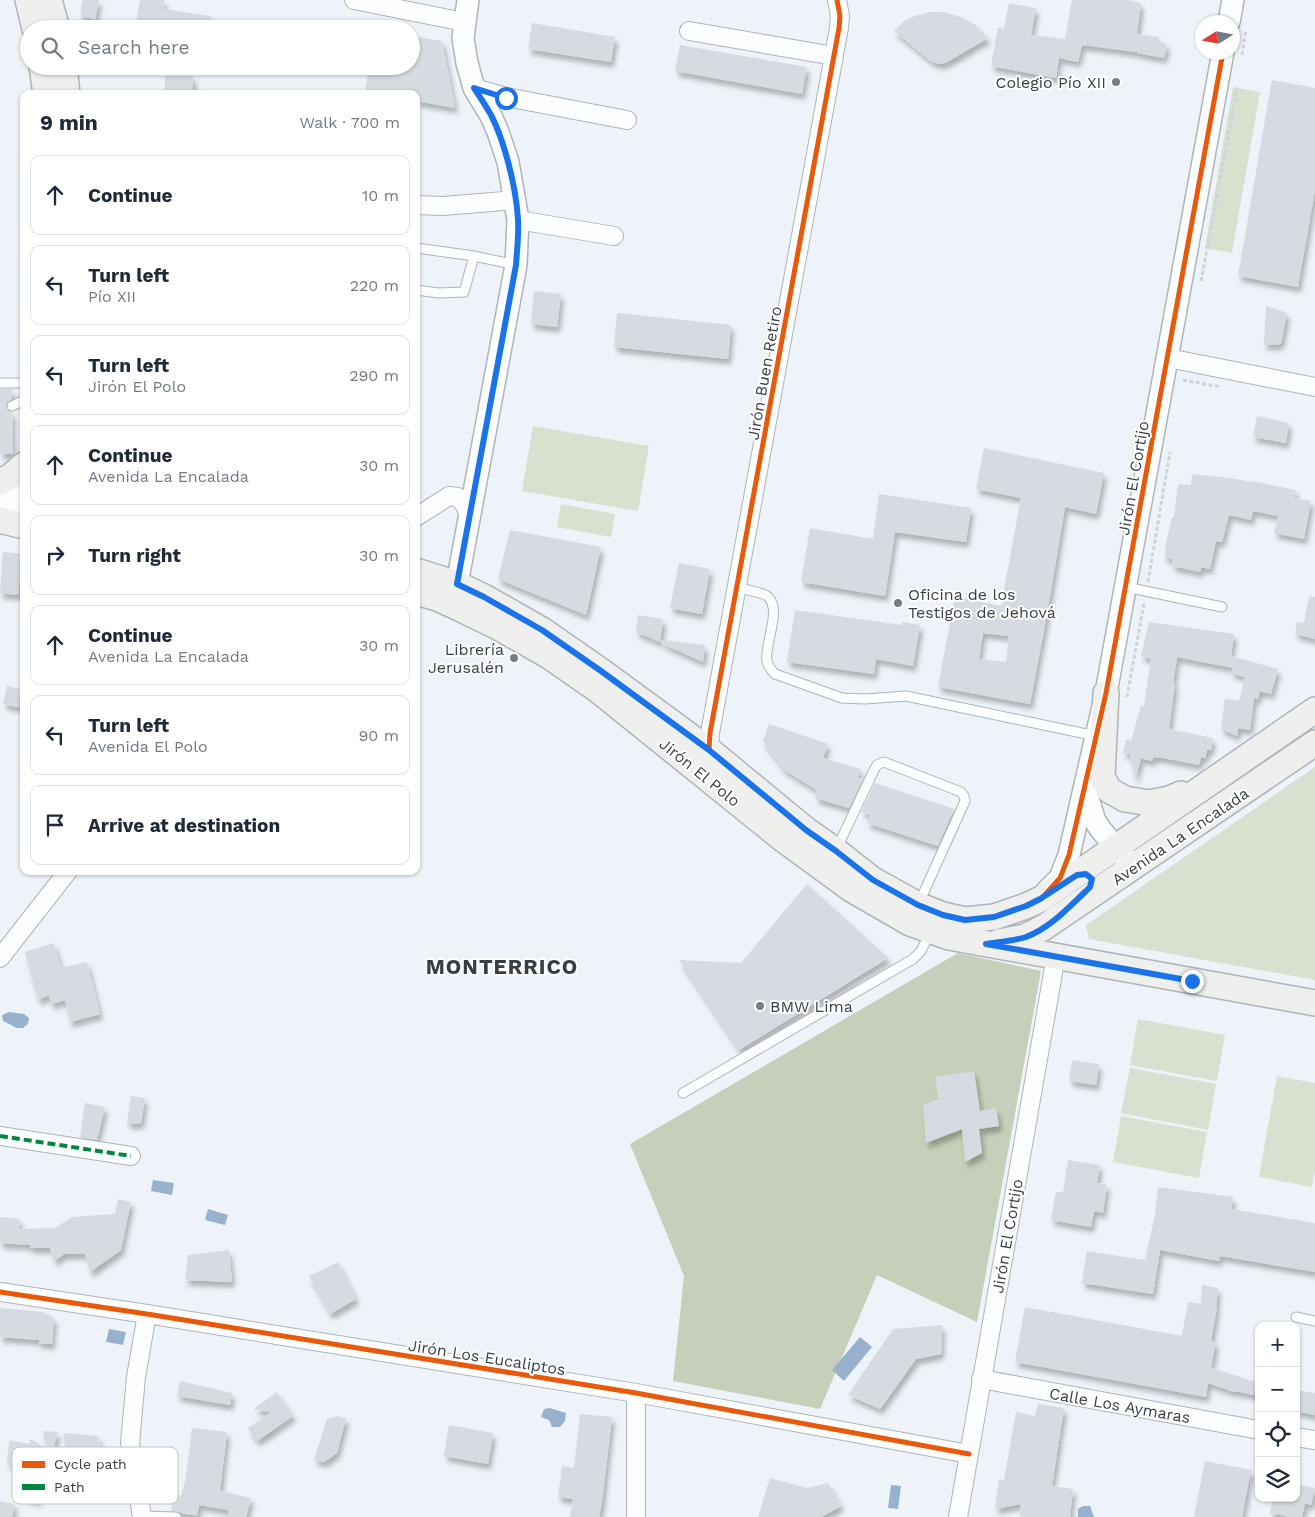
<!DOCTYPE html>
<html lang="en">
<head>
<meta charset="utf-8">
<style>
  :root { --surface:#fff; --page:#f6f6f7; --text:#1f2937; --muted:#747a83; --line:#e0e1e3 }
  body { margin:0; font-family:"Work Sans",sans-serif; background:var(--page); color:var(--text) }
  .controls { position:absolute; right:15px; bottom:15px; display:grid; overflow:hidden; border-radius:10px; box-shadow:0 1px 4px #0004 }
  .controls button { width:45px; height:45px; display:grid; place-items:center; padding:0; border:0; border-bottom:1px solid var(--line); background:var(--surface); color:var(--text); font:25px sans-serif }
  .compass { position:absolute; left:1195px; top:15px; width:45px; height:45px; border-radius:50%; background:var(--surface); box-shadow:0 1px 4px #0004; rotate:259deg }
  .stop { position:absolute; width:15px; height:15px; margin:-11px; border:4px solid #1a73e8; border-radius:50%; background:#fff }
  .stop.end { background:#1a73e8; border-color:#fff; box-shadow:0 1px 5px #0008 }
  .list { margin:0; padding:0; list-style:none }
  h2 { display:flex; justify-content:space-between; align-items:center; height:65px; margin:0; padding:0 20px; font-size:21px }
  h2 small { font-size:16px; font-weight:400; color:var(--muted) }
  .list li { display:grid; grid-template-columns:32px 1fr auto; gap:15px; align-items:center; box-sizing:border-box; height:80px; margin:0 10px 10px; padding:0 10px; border:1px solid var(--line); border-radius:10px }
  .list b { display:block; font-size:19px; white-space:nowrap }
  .list p { margin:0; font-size:16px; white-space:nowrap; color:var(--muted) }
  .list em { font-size:16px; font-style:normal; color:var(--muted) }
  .icon { flex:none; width:28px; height:28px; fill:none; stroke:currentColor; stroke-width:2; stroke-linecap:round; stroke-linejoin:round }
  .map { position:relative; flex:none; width:1315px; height:1517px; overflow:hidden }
  .search { position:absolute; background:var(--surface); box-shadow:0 1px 4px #0004; left:20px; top:20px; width:400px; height:55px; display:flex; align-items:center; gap:12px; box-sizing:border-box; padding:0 18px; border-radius:28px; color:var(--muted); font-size:19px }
  .panel { position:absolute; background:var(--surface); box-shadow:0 1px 4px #0004; left:20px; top:90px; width:400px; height:785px; border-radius:10px }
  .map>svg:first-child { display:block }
  .green { fill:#d8e1cf }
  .forest { fill:#c5cfb9 }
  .water { fill:#98b2cd }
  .building { fill:#d5dbe1; fill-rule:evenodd; filter:url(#shadow) }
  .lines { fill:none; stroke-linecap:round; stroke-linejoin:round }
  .service-casing { stroke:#aeb4ba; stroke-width:11 }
  .minor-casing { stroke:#aeb4ba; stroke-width:20 }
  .tertiary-casing { stroke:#aeb4ba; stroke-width:24 }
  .secondary-casing { stroke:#aeb4ba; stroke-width:28 }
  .path { stroke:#d0d3d6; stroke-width:3; stroke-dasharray:4 2.5; stroke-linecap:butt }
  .service { stroke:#fcfdfe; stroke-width:9 }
  .minor { stroke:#fcfdfe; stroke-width:18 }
  .tertiary { stroke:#fcfdfe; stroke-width:21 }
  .secondary { stroke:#eff0ee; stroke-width:25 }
  .quiet { stroke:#00873e; stroke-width:4; stroke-dasharray:8 4; stroke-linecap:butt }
  .cycleway-casing { stroke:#fff; stroke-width:8 }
  .cycleway { stroke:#e8590c; stroke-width:5 }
  .route { stroke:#1a73e8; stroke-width:6 }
  .poi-dot { fill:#777d84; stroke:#fff; stroke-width:2 }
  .labels { text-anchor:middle; stroke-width:4; stroke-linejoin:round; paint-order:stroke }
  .poi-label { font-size:16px; fill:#373e45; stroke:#fff; text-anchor:end }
  .street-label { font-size:16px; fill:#373e45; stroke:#fff }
  .district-label { font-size:21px; font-weight:bold; letter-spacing:1px; fill:#373e45; stroke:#fff }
  .key { fill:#fff; stroke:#c3c5c7; stroke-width:1 }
  .key-label { font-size:14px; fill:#373e45 }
</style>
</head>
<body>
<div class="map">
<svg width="1315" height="1517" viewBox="0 0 1315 1517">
  <defs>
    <filter id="shadow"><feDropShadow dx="3" dy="5.5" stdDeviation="2.5" flood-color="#0004"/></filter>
  </defs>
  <rect width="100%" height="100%" fill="#edf3f9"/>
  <path class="green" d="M1233,87L1260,92L1232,253L1205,248Z
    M533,426L649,446L638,511L522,491Z
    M561,504L615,514L611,537L557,527Z
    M1315,767V980L1089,939L1086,925Z
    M1138,1019L1225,1035L1217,1081L1130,1065Z
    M1130,1068L1216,1084L1208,1130L1121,1113Z
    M1277,1076L1315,1083V1169L1312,1187L1259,1177Z
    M1121,1116L1207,1132L1199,1178L1113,1162Z"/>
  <path class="forest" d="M958,953L1041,971L977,1322L877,1275L820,1409L673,1381L684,1276L630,1144Z"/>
  <path class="water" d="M9,1012L24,1014L29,1018L28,1024L23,1028H17L3,1021L2,1015Z
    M153,1180L174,1183L172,1195L151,1191Z
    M208,1209L228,1215L225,1225L205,1220Z
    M109,1329L126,1332L123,1345L106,1342Z
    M860,1337L872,1347L844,1381L832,1370Z
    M550,1408L566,1413L565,1421L560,1427H552L549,1420L541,1417L544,1409Z
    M891,1485L901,1486L898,1509L888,1508Z
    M1083,1506H1090L1094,1517H1078V1509Z"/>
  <path class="building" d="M83,0H99L95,20L80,15Z
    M140,0H165L163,9L211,16L209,29H135Z
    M1072,0H1127L1141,3L1137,34L1159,37L1158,42L1167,44L1164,58L1137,53V52L1082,45L1078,62L1059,58L1056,78L991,66L998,28L1004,29L1009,3L1036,8L1031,35L1065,39Z
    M930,12H945L960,17L974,24L988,38L947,62L941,64L932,62L894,31L904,21L915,16Z
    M532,23L615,37L611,62L528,49Z
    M411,36L442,41L455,108L416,101V94H365L369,66H411Z
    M680,45L807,67L802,94L675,71Z
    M165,76H193V94H165Z
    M1272,80L1315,88V190L1298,287L1238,276Z
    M534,291L561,294L557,327L531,324Z
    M1266,306L1287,313L1281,344L1264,345Z
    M617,313L731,325L728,359L614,347Z
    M0,389H12V399L7,402L6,406L8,411L12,412L13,454H0Z
    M1257,416L1289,423L1286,443L1253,437Z
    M984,448L1104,473L1096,514L1065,507L1047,614L1030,704L938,687L955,596L1001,606L1021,498L976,489ZM983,633L1009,636L1006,662L979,659Z
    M1192,474L1230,478L1251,482V481L1296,490L1294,498L1311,501L1304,539L1274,533L1278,516L1253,511L1251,520L1229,515L1222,542L1216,541L1210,569L1201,567L1200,572L1172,566L1173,559L1164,557L1166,548L1165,547L1172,517L1174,518L1178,484L1191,485Z
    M879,494L971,508L966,542L895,532L885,596L801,582L810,528L873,539Z
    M510,530L601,547L586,615L498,579Z
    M3,552L22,554L18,595L0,593Z
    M679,563L710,569L702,614L670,608Z
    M1309,596L1315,597V639L1295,634L1297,622L1304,623Z
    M795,610L902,625V622L920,625L913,666L876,659L874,674L787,662Z
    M638,615L663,619L660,642L636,632Z
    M1149,622L1234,634L1231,656L1278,669L1271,694L1260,691L1258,699L1254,698L1250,730L1238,728L1237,736L1221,729L1225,699L1239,701L1245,677L1231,673L1233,668L1177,657L1173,683H1175L1169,729L1213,738L1211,750H1207L1205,758L1201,757L1199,765L1158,757V758L1153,757L1152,761L1141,758L1135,780L1130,754L1123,753L1126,740L1131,741L1141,706H1144L1151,659L1141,656Z
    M662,640L705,645L703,662L661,643Z
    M7,686L24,690L22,708L3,704Z
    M769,724L828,744L823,758L861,769L858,778L863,779L849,808L815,798L817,790L784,770L763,741Z
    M875,783L954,809L938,846L867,823L870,815L861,812Z
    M807,884L888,958L739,1050L679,960L741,963Z
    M54,943L61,968L87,962L100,1014L70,1022L65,1000L51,1004L49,995L38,1000L25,952Z
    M1072,1060L1099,1064L1096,1085L1069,1081Z
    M974,1071L980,1111L996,1108L999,1126L979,1129L982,1153L965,1162L962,1129L926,1143L923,1105L938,1099L935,1077Z
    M131,1096L145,1098L141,1123L127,1124Z
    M85,1103L105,1107L97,1140L80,1137Z
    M1068,1160L1100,1165L1097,1183L1107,1185L1103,1213L1094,1211L1091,1227L1051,1220L1056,1192H1063Z
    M1158,1187L1233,1197L1231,1209L1315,1223V1272L1220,1256L1219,1261L1160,1250L1153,1294L1082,1283L1087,1251L1145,1260L1155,1215Z
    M118,1199L131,1202L121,1250L90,1272L85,1254H64L54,1261L50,1248H30V1245L0,1243V1217L20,1219L19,1229L55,1228L72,1217L115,1214Z
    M229,1250L232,1282L185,1280L188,1255Z
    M338,1262L356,1299L330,1314L309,1276Z
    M1202,1285L1218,1288L1216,1307H1217L1211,1341L1216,1342L1211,1368L1259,1383V1396L1235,1391L1234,1392L1208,1383L1206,1397L1015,1362L1025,1307L1182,1336L1188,1302L1201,1304Z
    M0,1308L43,1312L54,1318L52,1344L39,1343V1340L0,1337Z
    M942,1325L941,1354L916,1359L880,1409L848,1395L893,1329Z
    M180,1381L232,1393L230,1405L177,1396Z
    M1296,1390L1315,1393V1415L1296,1411Z
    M277,1392L293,1416L257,1441L248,1428L271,1412L253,1409Z
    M1038,1404L1064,1408L1052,1486L1073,1489L1070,1517H1020L1021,1504L995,1509L999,1479L1004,1480L1016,1412L1035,1416Z
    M580,1414L612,1417L602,1502L599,1517H570L573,1499L558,1497L562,1466L574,1468Z
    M337,1416L346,1418L337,1453L324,1462L314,1460L327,1419Z
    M449,1425L493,1433L488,1464L444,1456Z
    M192,1428L227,1432L220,1491L251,1498L246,1517H229L228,1510L199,1505L197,1516L171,1511L174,1492L181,1496L186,1478Z
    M43,1431L58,1432L38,1501L19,1496L28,1466L7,1465L9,1440L30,1444V1439L46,1448Z
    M64,1433L98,1436L107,1475L67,1485Z
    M1205,1461L1251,1470L1242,1517H1194Z
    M770,1478L807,1488L828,1483L841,1506L821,1517H758Z
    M1296,1484L1315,1488L1311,1505L1305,1503L1302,1517H1290L1270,1513L1273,1498H1296Z
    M0,1501L15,1504L12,1517H0Z"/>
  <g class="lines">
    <g class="service-casing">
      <path id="service" d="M416,248L474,256L516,265
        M416,290L439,293L464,292L474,256
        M0,383H24
        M12,406L24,400
        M737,587C745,590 762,592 767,596C783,608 764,644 767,661C768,666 771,670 775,674L842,698L865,699L906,696L1096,736
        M1126,587L1222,607
        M837,848L874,770L877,765L884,762L961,792L964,796L965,801L919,903
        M683,1093L913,959L921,951L931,931
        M1296,1317L1315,1321
        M142,1516L176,1517"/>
    </g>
    <g class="minor-casing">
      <path id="minor" d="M354,0L464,22
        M689,31L834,56
        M474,88L506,97L627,120
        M416,205L443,206L516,200
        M518,220L614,236
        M1168,358L1315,387
        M416,517L449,496L458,497L466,507L470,521
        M709,750L710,733L839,28L840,16L837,0
        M0,958L68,871
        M0,1136L131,1156
        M0,1292L147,1314L636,1393L969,1454
        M981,1379L1259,1430
        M636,1393V1517
        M1296,1437L1315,1440
        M142,1517L130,1443L136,1377L147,1314
        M958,1517L1056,956"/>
    </g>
    <g class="tertiary-casing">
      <path id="tertiary" d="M1229,22L1233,0
        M0,487L24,490
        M0,506H24
        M457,584L516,265L518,220L508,162L498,132L491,116L474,88L467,63L463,38L468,0
        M1085,789L1095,821L1101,830L1133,867
        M1047,891L1060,878L1069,855L1106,693L1223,52"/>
    </g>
    <g class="secondary-casing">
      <path id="secondary" d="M28,0L35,29
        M49,0L57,29
        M42,66L46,94
        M64,66L67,94
        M0,482L11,476L24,465
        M0,520L24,526
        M416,571L457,584L484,597L542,630L601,671L709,750L806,830L836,851L873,880L918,905L943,915L965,920L994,917L1026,906L1041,899L1315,710
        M416,592L437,598L461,609L498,627L549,656L598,690L784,840L851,889L910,923L949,937L1315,1003
        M1106,693L1102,777L1109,790L1125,799L1149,803L1169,799L1181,794
        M999,942L1025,937L1043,928L1315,743"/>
    </g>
    <path class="path" d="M1242,55L1246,29
      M1201,281L1237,88
      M1183,380L1221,387
      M1148,582L1170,452
      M1127,697L1144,603"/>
    <use href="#service" class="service"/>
    <use href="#minor" class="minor"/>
    <use href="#tertiary" class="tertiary"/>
    <use href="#secondary" class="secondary"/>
    <path class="quiet" d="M0,1136L131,1156"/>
    <g class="cycleway-casing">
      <path id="cycleway" d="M709,750L710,733L839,28L840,16L837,0
        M1041,899L1060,878L1069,855L1106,693L1223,52
        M0,1292L147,1314L636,1393L969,1454"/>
    </g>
    <use href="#cycleway" class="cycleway"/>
  </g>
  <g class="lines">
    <path class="route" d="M506,98L474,88C480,97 486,106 491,115C505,142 516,188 518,219C519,234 517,250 516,265L457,584L484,597L542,630L601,671L709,750L806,830L836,851L873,880L918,905L943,915L965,920L994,917L1026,906L1040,899L1077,875L1086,874L1092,879L1090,887L1086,891C1068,908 1050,928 1026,937C1013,941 999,942 986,944L1192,981"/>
  </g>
  <g class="poi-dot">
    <circle cx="1116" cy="82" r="5"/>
    <circle cx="898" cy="603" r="5"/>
    <circle cx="514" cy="658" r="5"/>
    <circle cx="760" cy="1006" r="5"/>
  </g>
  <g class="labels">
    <g class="poi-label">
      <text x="1106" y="88">Colegio Pío XII</text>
      <text x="908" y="600" text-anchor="start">Oficina de los<tspan x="908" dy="18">Testigos de Jehová</tspan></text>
      <text x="504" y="655">Librería<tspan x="504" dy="18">Jerusalén</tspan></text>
      <text x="770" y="1012" text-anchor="start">BMW Lima</text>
    </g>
    <g class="street-label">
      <text transform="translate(764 373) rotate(-80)" y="6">Jirón Buen Retiro</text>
      <text transform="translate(1133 478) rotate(-80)" y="6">Jirón El Cortijo</text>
      <text transform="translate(700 772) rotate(39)" y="6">Jirón El Polo</text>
      <text transform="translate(1180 836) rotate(-34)" y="6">Avenida La Encalada</text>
      <text transform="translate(1007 1236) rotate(-80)" y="6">Jirón El Cortijo</text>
      <text transform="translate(487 1357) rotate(9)" y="6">Jirón Los Eucaliptos</text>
      <text transform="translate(1120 1405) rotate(10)" y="6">Calle Los Aymaras</text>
    </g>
    <g class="district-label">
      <text x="502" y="974">MONTERRICO</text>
    </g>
  </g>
  <rect x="12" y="1447" width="166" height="57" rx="8" class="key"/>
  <rect x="22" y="1461" width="23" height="7" fill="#e8590c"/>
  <rect x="22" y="1484" width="23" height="6" fill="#00873e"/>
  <g class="key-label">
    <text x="54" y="1469">Cycle path</text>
    <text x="54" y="1492">Path</text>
  </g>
</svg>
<div class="controls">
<button>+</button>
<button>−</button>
<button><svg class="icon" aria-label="locate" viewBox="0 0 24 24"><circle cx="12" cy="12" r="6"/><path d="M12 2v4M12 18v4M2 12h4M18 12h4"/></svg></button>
<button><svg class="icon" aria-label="layers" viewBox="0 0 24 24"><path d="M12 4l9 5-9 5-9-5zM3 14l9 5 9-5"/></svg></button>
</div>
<svg class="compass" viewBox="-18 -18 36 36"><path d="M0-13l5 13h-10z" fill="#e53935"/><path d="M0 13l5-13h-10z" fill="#747a83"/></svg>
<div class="stop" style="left:506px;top:98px"></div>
<div class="stop end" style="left:1192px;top:981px"></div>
<div class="search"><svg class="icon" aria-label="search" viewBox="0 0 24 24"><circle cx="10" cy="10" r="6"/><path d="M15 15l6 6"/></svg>Search here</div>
<section class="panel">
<h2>9 min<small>Walk · 700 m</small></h2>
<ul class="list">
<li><svg class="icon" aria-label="ahead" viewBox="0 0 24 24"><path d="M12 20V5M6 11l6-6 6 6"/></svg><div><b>Continue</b></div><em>10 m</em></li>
<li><svg class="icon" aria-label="left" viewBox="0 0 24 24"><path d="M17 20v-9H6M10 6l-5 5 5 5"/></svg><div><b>Turn left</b><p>Pío XII</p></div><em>220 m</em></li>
<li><svg class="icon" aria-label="left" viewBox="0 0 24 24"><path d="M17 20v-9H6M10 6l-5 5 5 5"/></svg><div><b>Turn left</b><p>Jirón El Polo</p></div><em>290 m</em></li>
<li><svg class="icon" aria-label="ahead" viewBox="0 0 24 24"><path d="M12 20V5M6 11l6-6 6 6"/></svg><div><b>Continue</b><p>Avenida La Encalada</p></div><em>30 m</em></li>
<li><svg class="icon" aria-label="right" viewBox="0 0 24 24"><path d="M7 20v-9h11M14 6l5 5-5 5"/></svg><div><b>Turn right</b></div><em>30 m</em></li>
<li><svg class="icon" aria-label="ahead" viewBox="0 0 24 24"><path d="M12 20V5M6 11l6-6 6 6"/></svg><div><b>Continue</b><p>Avenida La Encalada</p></div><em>30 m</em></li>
<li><svg class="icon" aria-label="left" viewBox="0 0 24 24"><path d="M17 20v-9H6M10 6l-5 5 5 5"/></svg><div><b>Turn left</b><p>Avenida El Polo</p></div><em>90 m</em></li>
<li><svg class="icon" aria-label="arrive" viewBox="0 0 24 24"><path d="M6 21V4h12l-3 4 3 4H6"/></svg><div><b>Arrive at destination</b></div></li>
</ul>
</section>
</div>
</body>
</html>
